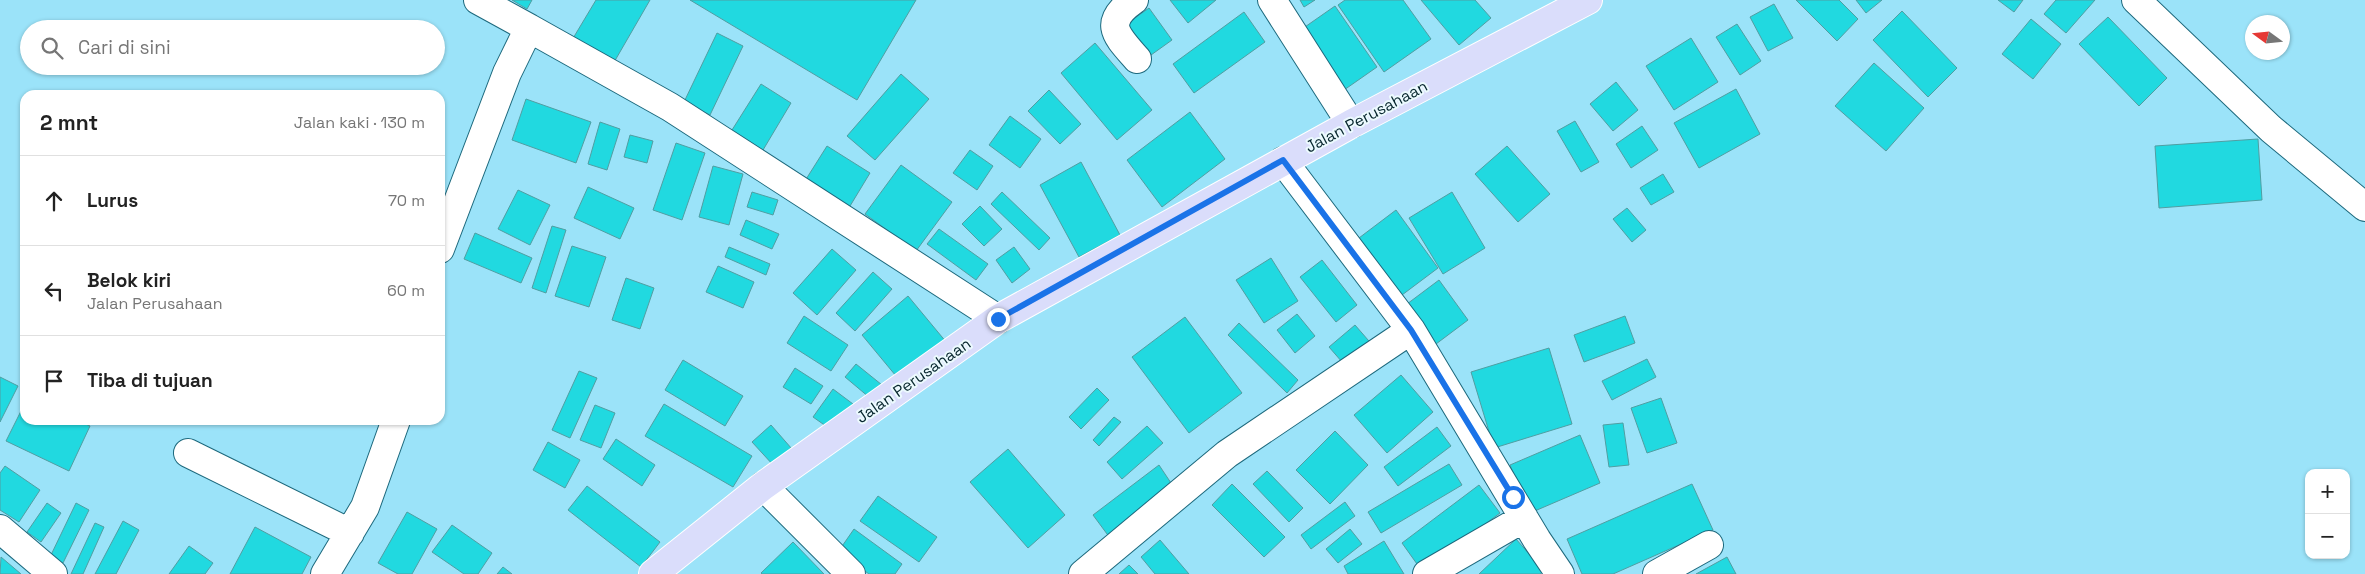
<!DOCTYPE html>
<html lang="id">
<head>
<meta charset="utf-8">
<style>
  :root { --surface:#fff; --page:#f6f6f6; --text:#222; --muted:#767676; --line:#e0e0e0 }
  body { margin:0; font-family:"Space Grotesk",sans-serif; background:var(--page); color:var(--text) }
  .controls { position:absolute; right:15px; bottom:15px; display:grid; overflow:hidden; border-radius:10px; box-shadow:0 1px 4px #0004 }
  .controls button { width:45px; height:45px; display:grid; place-items:center; padding:0; border:0; border-bottom:1px solid var(--line); background:var(--surface); color:var(--text); font:25px sans-serif }
  .compass { position:absolute; left:2245px; top:15px; width:45px; height:45px; border-radius:50%; background:var(--surface); box-shadow:0 1px 4px #0004; rotate:285deg }
  .stop { position:absolute; width:15px; height:15px; margin:-11px; border:4px solid #1a73e8; border-radius:50%; background:#fff }
  .stop.end { background:#1a73e8; border-color:#fff; box-shadow:0 1px 5px #0008 }
  .list { margin:0; padding:0; list-style:none }
  h2 { display:flex; justify-content:space-between; align-items:center; height:65px; margin:0; padding:0 20px; font-size:21px }
  h2 small { font-size:16px; font-weight:400; color:var(--muted) }
  .list li { display:grid; grid-template-columns:32px 1fr auto; gap:15px; align-items:center; box-sizing:border-box; height:90px; padding:0 20px; border-top:1px solid var(--line) }
  .list b { display:block; font-size:19px; white-space:nowrap }
  .list p { margin:0; font-size:16px; white-space:nowrap; color:var(--muted) }
  .list em { font-size:16px; font-style:normal; color:var(--muted) }
  .icon { flex:none; width:28px; height:28px; fill:none; stroke:currentColor; stroke-width:2; stroke-linecap:round; stroke-linejoin:round }
  .map { position:relative; flex:none; width:2365px; height:574px; overflow:hidden }
  .search { position:absolute; background:var(--surface); box-shadow:0 1px 4px #0004; left:20px; top:20px; width:425px; height:55px; display:flex; align-items:center; gap:12px; box-sizing:border-box; padding:0 18px; border-radius:28px; color:var(--muted); font-size:19px }
  .panel { position:absolute; background:var(--surface); box-shadow:0 1px 4px #0004; left:20px; top:90px; width:425px; height:335px; border-radius:15px }
  .map>svg:first-child { display:block }
  .building { fill:#21d9e0; stroke:#509ea2 }
  .lines { fill:none; stroke-linecap:round; stroke-linejoin:round }
  .minor-casing { stroke:#1d697d; stroke-width:30 }
  .major-casing { stroke:#fff; stroke-width:30 }
  .minor { stroke:#fff; stroke-width:28 }
  .major { stroke:#daddfb; stroke-width:28 }
  .route { stroke:#1a73e8; stroke-width:6 }
  .labels { text-anchor:middle; stroke-width:4; stroke-linejoin:round; paint-order:stroke }
  .street-label { font-size:16px; fill:#07262e; stroke:#ecfafe }
</style>
</head>
<body>
<div class="map">
<svg width="2365" height="574" viewBox="0 0 2365 574">
  <rect width="100%" height="100%" fill="#9be3f9"/>
  <path class="building" d="M512,0H532L527,9Z
    M596,0H650L613,64L572,40Z
    M690,0H916L857,100Z
    M1170,0H1216L1188,23Z
    M1300,0H1315L1304,7Z
    M1345,0H1403L1431,39L1384,72L1338,5Z
    M1421,0H1475L1491,18L1459,45Z
    M1796,0H1839L1858,19L1837,41Z
    M1856,0H1882L1866,13Z
    M1998,0H2023L2014,12Z
    M2056,0H2095L2066,33L2044,14Z
    M1774,4L1793,38L1768,51L1750,17Z
    M1335,6L1377,67L1344,90L1302,29Z
    M1149,8L1172,40L1144,60L1122,27Z
    M1902,11L1957,68L1928,97L1873,40Z
    M1244,12L1265,42L1194,93L1173,64Z
    M2108,17L2167,78L2139,106L2079,44Z
    M2031,19L2061,44L2033,79L2002,54Z
    M1737,24L1761,61L1740,75L1716,37Z
    M717,33L743,46L710,115L684,102Z
    M1691,38L1718,82L1674,110L1646,66Z
    M1095,43L1152,110L1117,140L1061,73Z
    M1874,63L1924,108L1886,151L1835,106Z
    M901,74L929,99L875,160L847,136Z
    M1616,82L1638,110L1613,131L1590,104Z
    M761,84L791,103L763,150L732,130Z
    M1736,89L1760,134L1699,168L1674,123Z
    M1049,90L1081,124L1060,144L1028,111Z
    M526,99L591,122L576,163L512,140Z
    M1190,112L1225,159L1162,207L1127,160Z
    M1010,116L1041,139L1020,168L989,145Z
    M1575,121L1599,162L1581,172L1557,131Z
    M600,122L620,129L607,170L588,164Z
    M1642,126L1658,150L1631,168L1616,144Z
    M630,135L653,141L647,163L624,157Z
    M2258,139L2262,200L2159,208L2155,146Z
    M676,143L705,153L682,220L653,210Z
    M827,146L870,173L847,211L803,184Z
    M1507,146L1550,194L1518,222L1475,174Z
    M970,150L993,166L977,190L953,173Z
    M1081,162L1120,235L1079,257L1040,185Z
    M901,165L952,202L916,251L865,214Z
    M713,166L743,174L729,225L699,217Z
    M1663,174L1674,192L1651,205L1640,188Z
    M588,187L634,208L620,239L574,218Z
    M518,190L550,205L530,245L498,229Z
    M752,192L778,200L773,215L747,207Z
    M1002,192L1050,238L1039,250L991,204Z
    M1452,192L1485,248L1443,274L1409,218Z
    M980,206L1002,229L984,246L962,224Z
    M1627,208L1646,230L1632,242L1613,219Z
    M1396,210L1438,268L1394,301L1351,244Z
    M746,220L779,234L772,249L740,235Z
    M552,226L566,230L546,293L532,288Z
    M939,229L988,264L976,280L927,244Z
    M475,233L532,258L521,283L464,259Z
    M572,246L606,257L589,307L555,296Z
    M729,247L770,264L766,275L725,257Z
    M1014,247L1030,269L1012,283L996,260Z
    M832,249L856,270L817,315L793,293Z
    M1271,258L1298,301L1264,323L1236,280Z
    M1322,260L1357,305L1336,322L1300,277Z
    M718,266L754,282L743,308L706,292Z
    M873,272L892,289L855,331L836,313Z
    M626,278L654,288L640,329L612,320Z
    M1439,280L1468,320L1432,347L1403,307Z
    M908,296L947,343L901,382L862,335Z
    M1297,314L1315,336L1295,353L1277,330Z
    M804,316L848,345L831,371L787,343Z
    M1625,316L1635,343L1584,362L1574,335Z
    M1185,317L1242,393L1189,433L1132,357Z
    M1239,323L1298,380L1287,393L1228,335Z
    M1355,325L1375,348L1349,370L1329,347Z
    M1549,348L1572,424L1494,448L1471,372Z
    M1647,359L1656,377L1612,400L1602,381Z
    M683,360L743,396L725,426L665,390Z
    M856,364L887,389L876,403L845,377Z
    M795,368L823,386L811,404L783,387Z
    M579,371L597,378L570,438L552,430Z
    M1401,375L1433,412L1387,453L1354,415Z
    M0,377L18,386L0,422Z
    M1097,388L1109,400L1081,429L1069,417Z
    M833,389L853,404L833,431L813,417Z
    M1661,398L1677,443L1647,453L1631,408Z
    M25,403V420H77L90,426L69,471L6,441Z
    M664,404L752,456L733,487L645,436Z
    M595,405L615,413L601,448L580,440Z
    M1114,417L1121,422L1099,446L1093,440Z
    M1623,423L1629,465L1609,467L1603,425Z
    M771,425L792,449L774,466L752,442Z
    M1147,426L1163,443L1122,479L1107,462Z
    M1437,427L1451,446L1398,486L1384,467Z
    M1335,431L1368,465L1330,504L1296,470Z
    M1580,435L1600,483L1530,513L1510,465Z
    M616,439L655,465L642,486L603,459Z
    M548,442L580,460L565,488L533,470Z
    M1008,449L1065,515L1028,548L970,482Z
    M1449,464L1462,485L1381,533L1368,512Z
    M1159,465L1175,489L1110,538L1093,515Z
    M5,466L40,490L19,522L0,510V473Z
    M1267,471L1303,508L1289,522L1253,484Z
    M1232,484L1285,537L1264,557L1212,505Z
    M1692,484L1713,530L1613,574H1582L1567,539Z
    M1479,485L1500,513L1422,571L1402,543Z
    M587,486L660,542L641,567L568,510Z
    M878,496L937,537L919,562L860,521Z
    M1345,502L1355,516L1311,549L1301,535Z
    M47,503L61,513L41,542L27,532Z
    M76,503L89,510L63,563L50,557Z
    M407,512L437,529L412,574H398L378,563Z
    M123,521L139,530L116,574H95Z
    M95,523L104,527L83,574H71Z
    M452,525L492,553L478,574H464L432,552Z
    M255,527L311,557L302,574H230Z
    M854,529L902,564L895,574H869L838,552Z
    M1350,529L1362,544L1338,563L1326,549Z
    M1516,539L1544,571L1540,574H1479Z
    M1160,540L1189,574H1155L1141,557Z
    M1384,541L1404,574H1348L1344,566Z
    M793,542L824,574H762L761,573Z
    M189,546L213,563L205,574H169Z
    M1,557L21,574H0Z
    M1727,557L1736,574H1696Z
    M1129,565L1138,574H1119Z
    M503,567L512,574H497Z"/>
  <g class="lines">
    <g class="minor-casing">
      <path id="minor" d="M478,0L529,28
        M1134,0C1102,23 1116,35 1137,59
        M1272,0L1351,124
        M2136,0L2271,129L2365,207
        M1283,161L1411,330L1537,540L1560,574
        M440,249L507,73L529,28L670,107L998,319
        M188,453L350,533
        M763,486L851,574
        M0,529L53,574
        M325,574L365,507L396,420
        M1083,574L1227,454L1411,330
        M1427,574L1524,518
        M1657,574L1709,545"/>
    </g>
    <g class="major-casing">
      <path id="major" d="M653,574L763,486L998,319L1351,124L1588,0"/>
    </g>
    <use href="#minor" class="minor"/>
    <use href="#major" class="major"/>
  </g>
  <g class="lines">
    <path class="route" d="M998,319L1283,160L1411,330L1513,497"/>
  </g>
  <g class="labels">
    <g class="street-label">
      <text transform="translate(1366 116) rotate(-28)" y="6">Jalan Perusahaan</text>
      <text transform="translate(913 380) rotate(-35)" y="6">Jalan Perusahaan</text>
    </g>
  </g>
</svg>
<div class="controls">
<button>+</button>
<button>−</button>
</div>
<svg class="compass" viewBox="-18 -18 36 36"><path d="M0-13l5 13h-10z" fill="#e53935"/><path d="M0 13l5-13h-10z" fill="#767676"/></svg>
<div class="stop" style="left:1513px;top:497px"></div>
<div class="stop end" style="left:998px;top:319px"></div>
<div class="search"><svg class="icon" aria-label="search" viewBox="0 0 24 24"><circle cx="10" cy="10" r="6"/><path d="M15 15l6 6"/></svg>Cari di sini</div>
<section class="panel">
<h2>2 mnt<small>Jalan kaki · 130 m</small></h2>
<ul class="list">
<li><svg class="icon" aria-label="ahead" viewBox="0 0 24 24"><path d="M12 20V5M6 11l6-6 6 6"/></svg><div><b>Lurus</b></div><em>70 m</em></li>
<li><svg class="icon" aria-label="left" viewBox="0 0 24 24"><path d="M17 20v-9H6M10 6l-5 5 5 5"/></svg><div><b>Belok kiri</b><p>Jalan Perusahaan</p></div><em>60 m</em></li>
<li><svg class="icon" aria-label="arrive" viewBox="0 0 24 24"><path d="M6 21V4h12l-3 4 3 4H6"/></svg><div><b>Tiba di tujuan</b></div></li>
</ul>
</section>
</div>
</body>
</html>
